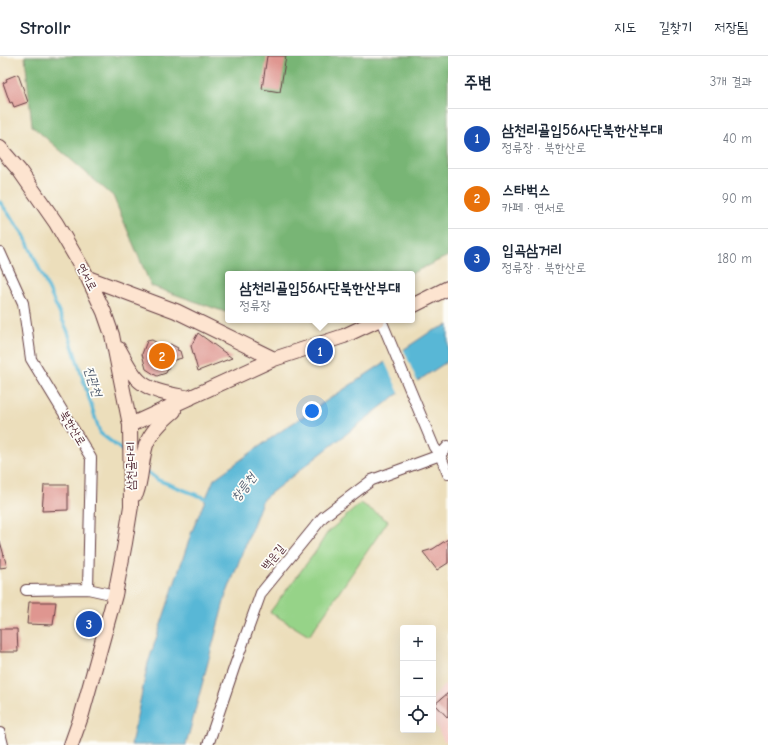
<!DOCTYPE html>
<html lang="ko">
<head>
<meta charset="utf-8">
<style>
  :root { --surface:#fff; --page:#f6f6f7; --text:#1f2937; --muted:#747a83; --line:#e0e1e3; --accent:#c8321e }
  body { margin:0; font-family:"Comic Neue","Poor Story",sans-serif; background:var(--page); color:var(--text) }
  .controls { position:absolute; right:12px; bottom:12px; display:grid; overflow:hidden; border-radius:4px; box-shadow:0 4px 16px #0002 }
  .controls button { width:36px; height:36px; display:grid; place-items:center; padding:0; border:0; border-bottom:1px solid var(--line); background:var(--surface); color:var(--text); font:20px sans-serif }
  .you { position:absolute; left:312px; top:355px; width:14px; height:14px; margin:-10px; border:3px solid #fff; border-radius:50%; background:#1a73e8; box-shadow:0 0 0 6px #1a73e833 }
  .badge { display:grid; place-items:center; width:26px; height:26px; border-radius:50%; background:var(--accent); color:#fff; font-size:13px; font-weight:700 }
  .pin { position:absolute; translate:-50% -50%; border:2px solid #fff; box-shadow:0 1px 4px #0006 }
  .popup { position:absolute; left:225px; top:215px; width:190px; height:52px; box-sizing:border-box; display:grid; place-content:center; border-radius:4px; background:var(--surface); filter:drop-shadow(0 1px 3px #0005); font-size:13px; white-space:nowrap; color:var(--muted) }
  .popup b { font-size:15px; color:var(--text) }
  .popup::after { content:''; position:absolute; left:50%; top:100%; margin-left:-8px; border:8px solid transparent; border-top-color:var(--surface) }
  .list { margin:0; padding:0; list-style:none }
  h2 { display:flex; justify-content:space-between; align-items:center; height:52px; margin:0; padding:0 16px; font-size:17px }
  h2 small { font-size:13px; font-weight:400; color:var(--muted) }
  .list li { display:grid; grid-template-columns:26px 1fr auto; gap:12px; align-items:center; box-sizing:border-box; height:60px; padding:0 16px; border-top:1px solid var(--line) }
  .list b { display:block; font-size:15px; white-space:nowrap }
  .list p { margin:0; font-size:13px; white-space:nowrap; color:var(--muted) }
  .list em { font-size:13px; font-style:normal; color:var(--muted) }
  .icon { flex:none; width:22px; height:22px; fill:none; stroke:currentColor; stroke-width:2; stroke-linecap:round; stroke-linejoin:round }
  .map { position:relative; flex:none; width:448px; height:689px; overflow:hidden }
  header { display:flex; align-items:center; gap:24px; box-sizing:border-box; height:56px; padding:0 20px; background:var(--surface); border-bottom:1px solid var(--line) }
  header strong { font-size:19px }
  nav { display:flex; gap:22px; margin-inline-start:auto; font-size:14px }
  main { display:flex }
  aside { flex:1; background:var(--surface) }
  .map>svg:first-child { display:block }
  .built { fill:#f7d0cb }
  .green { fill:#96d388; stroke:#70795a }
  .forest { fill:#78b574; stroke:#616a50 }
  .water { fill:#58b7d6; stroke:#516b80 }
  .pier { fill:#ecdebb }
  .lines { fill:none; stroke-linecap:round; stroke-linejoin:round }
  .stream { stroke:#58b7d6; stroke-width:3.5 }
  .building { fill:#df9690 }
  .street-casing { stroke:#623c41; stroke-width:12 }
  .secondary-casing { stroke:#623c41; stroke-width:16 }
  .street { stroke:#fff; stroke-width:10 }
  .secondary { stroke:#fde4d0; stroke-width:14 }
  .labels { text-anchor:middle; stroke-width:3.5; stroke-linejoin:round; paint-order:stroke }
  .street-label { font-size:12px; fill:#4a1f2b; stroke:#fdfcf7 }
  .water-label { font-size:13px; font-style:italic; fill:#505c6f; stroke:#fdfcf7 }
</style>
</head>
<body>
<header>
<strong>Strollr</strong>
<nav><a>지도</a><a>길찾기</a><a>저장됨</a></nav>
</header>
<main>
<div class="map">
<svg width="448" height="689" viewBox="0 0 448 689">
  <rect width="100%" height="100%" fill="#fdfcf7"/>
  <filter id="ink" filterUnits="userSpaceOnUse"><feTurbulence type="fractalNoise" baseFrequency=".025" numOctaves="2"/><feDisplacementMap in="SourceGraphic" scale="8" xChannelSelector="R" yChannelSelector="G"/><feConvolveMatrix kernelMatrix="1 2 1 2 8 2 1 2 1" color-interpolation-filters="sRGB"/></filter>
  <filter id="wash" filterUnits="userSpaceOnUse"><feTurbulence type="fractalNoise" baseFrequency=".012" numOctaves="4" result="noise"/><feDisplacementMap in="SourceGraphic" scale="16" xChannelSelector="R" yChannelSelector="G"/><feGaussianBlur stdDeviation="0.9" result="paint"/><feColorMatrix in="noise" values="0 0 0 0 0 0 0 0 0 0 0 0 0 0 0 0 0 1.4 0 .05"/><feComposite in="paint" operator="in"/></filter>
  <g filter="url(#wash)">
    <rect width="100%" height="100%" fill="#ecdebb"/>
    <path class="built" d="M448,625V684L444,686L433,663V641Z"/>
    <path class="green" d="M361,447L388,465L309,580L270,556L316,495L327,477Z"/>
    <path class="forest" d="M25,0H448V200L410,218H228V257L151,230L113,140L32,70Z"/>
    <path class="water" d="M448,269V305L395,340L263,443L225,542L186,689H131L148,607L192,475L214,423L281,375L379,310L430,276Z"/>
    <path class="pier" d="M403,292L418,327L400,339L384,304Z"/>
    <g class="lines">
      <path class="stream" d="M0,146L24,179L68,276L100,377L127,398
        M145,414L158,424L210,444"/>
    </g>
    <g id="blocks">
      <path class="building" d="M267,0H286L280,36L262,33Z
        M18,18L28,46L14,51L12,46L10,47L3,27L7,25L6,23Z
        M198,277L232,302L198,315L191,290Z
        M152,284L168,293L170,288L178,292L177,294L180,295L182,302L171,305L166,317L157,320L146,313L142,298L147,285Z
        M44,429H68V454L42,455Z
        M448,483V507L437,514L423,496L433,493Z
        M0,485L7,511L0,512Z
        M29,546H56L53,569L27,568Z
        M0,573H17L18,596H0Z
        M448,637V662L435,648Z"/>
    </g>
  </g>
  <g filter="url(#ink)">
    <use href="#blocks" fill-opacity="0" stroke="#623c41" stroke-width="1"/>
    <g class="lines">
      <g class="street-casing">
        <path id="street" d="M0,196L23,247L31,303L91,402L88,533L115,539
          M381,264L434,391L440,399L448,418
          M26,534L88,533
          M0,677L3,689
          M208,689L235,609L261,537L323,461L372,424L440,399L448,390"/>
      </g>
      <g class="secondary-casing">
        <path id="secondary" d="M0,92L19,114L56,167L88,222L104,256L112,279L130,369L131,450L125,487L115,539L82,658L71,689
          M88,222L176,255L274,303
          M412,250L448,232
          M119,293C125,304 132,320 142,327C155,337 175,339 190,342
          M130,369L274,303L344,280L378,264
          M136,438C142,422 141,405 146,389C151,375 163,364 174,355"/>
      </g>
      <use href="#street" class="street"/>
      <use href="#secondary" class="secondary"/>
    </g>
  </g>
  <g class="labels">
    <g class="street-label">
      <text transform="translate(87 221) rotate(62)" y="4">연서로</text>
      <text transform="translate(73 372) rotate(59)" y="4">북한산로</text>
      <text transform="translate(131 410) rotate(-90)" y="4">삼천골다리</text>
      <text transform="translate(273 501) rotate(-51)" y="4">백운길</text>
    </g>
    <g class="water-label">
      <text transform="translate(94 325) rotate(72)" y="5">진관천</text>
      <text transform="translate(243 431) rotate(-53)" y="5">창릉천</text>
    </g>
  </g>
</svg>
<div class="controls">
<button>+</button>
<button>−</button>
<button><svg class="icon" aria-label="locate" viewBox="0 0 24 24"><circle cx="12" cy="12" r="6"/><path d="M12 2v4M12 18v4M2 12h4M18 12h4"/></svg></button>
</div>
<div class="you"></div>
<div class="pin badge" style="left:320px;top:295px;background:#1a4fb4">1</div>
<div class="popup"><b>삼천리골입56사단북한산부대</b>정류장</div>
<div class="pin badge" style="left:162px;top:300px;background:#e8710a">2</div>
<div class="pin badge" style="left:89px;top:568px;background:#1a4fb4">3</div>
</div>
<aside>
<h2>주변<small>3개 결과</small></h2>
<ul class="list">
<li><span class="badge" style="background:#1a4fb4">1</span><div><b>삼천리골입56사단북한산부대</b><p>정류장 · 북한산로</p></div><em>40 m</em></li>
<li><span class="badge" style="background:#e8710a">2</span><div><b>스타벅스</b><p>카페 · 연서로</p></div><em>90 m</em></li>
<li><span class="badge" style="background:#1a4fb4">3</span><div><b>입곡삼거리</b><p>정류장 · 북한산로</p></div><em>180 m</em></li>
</ul>
</aside>
</main>
</body>
</html>
